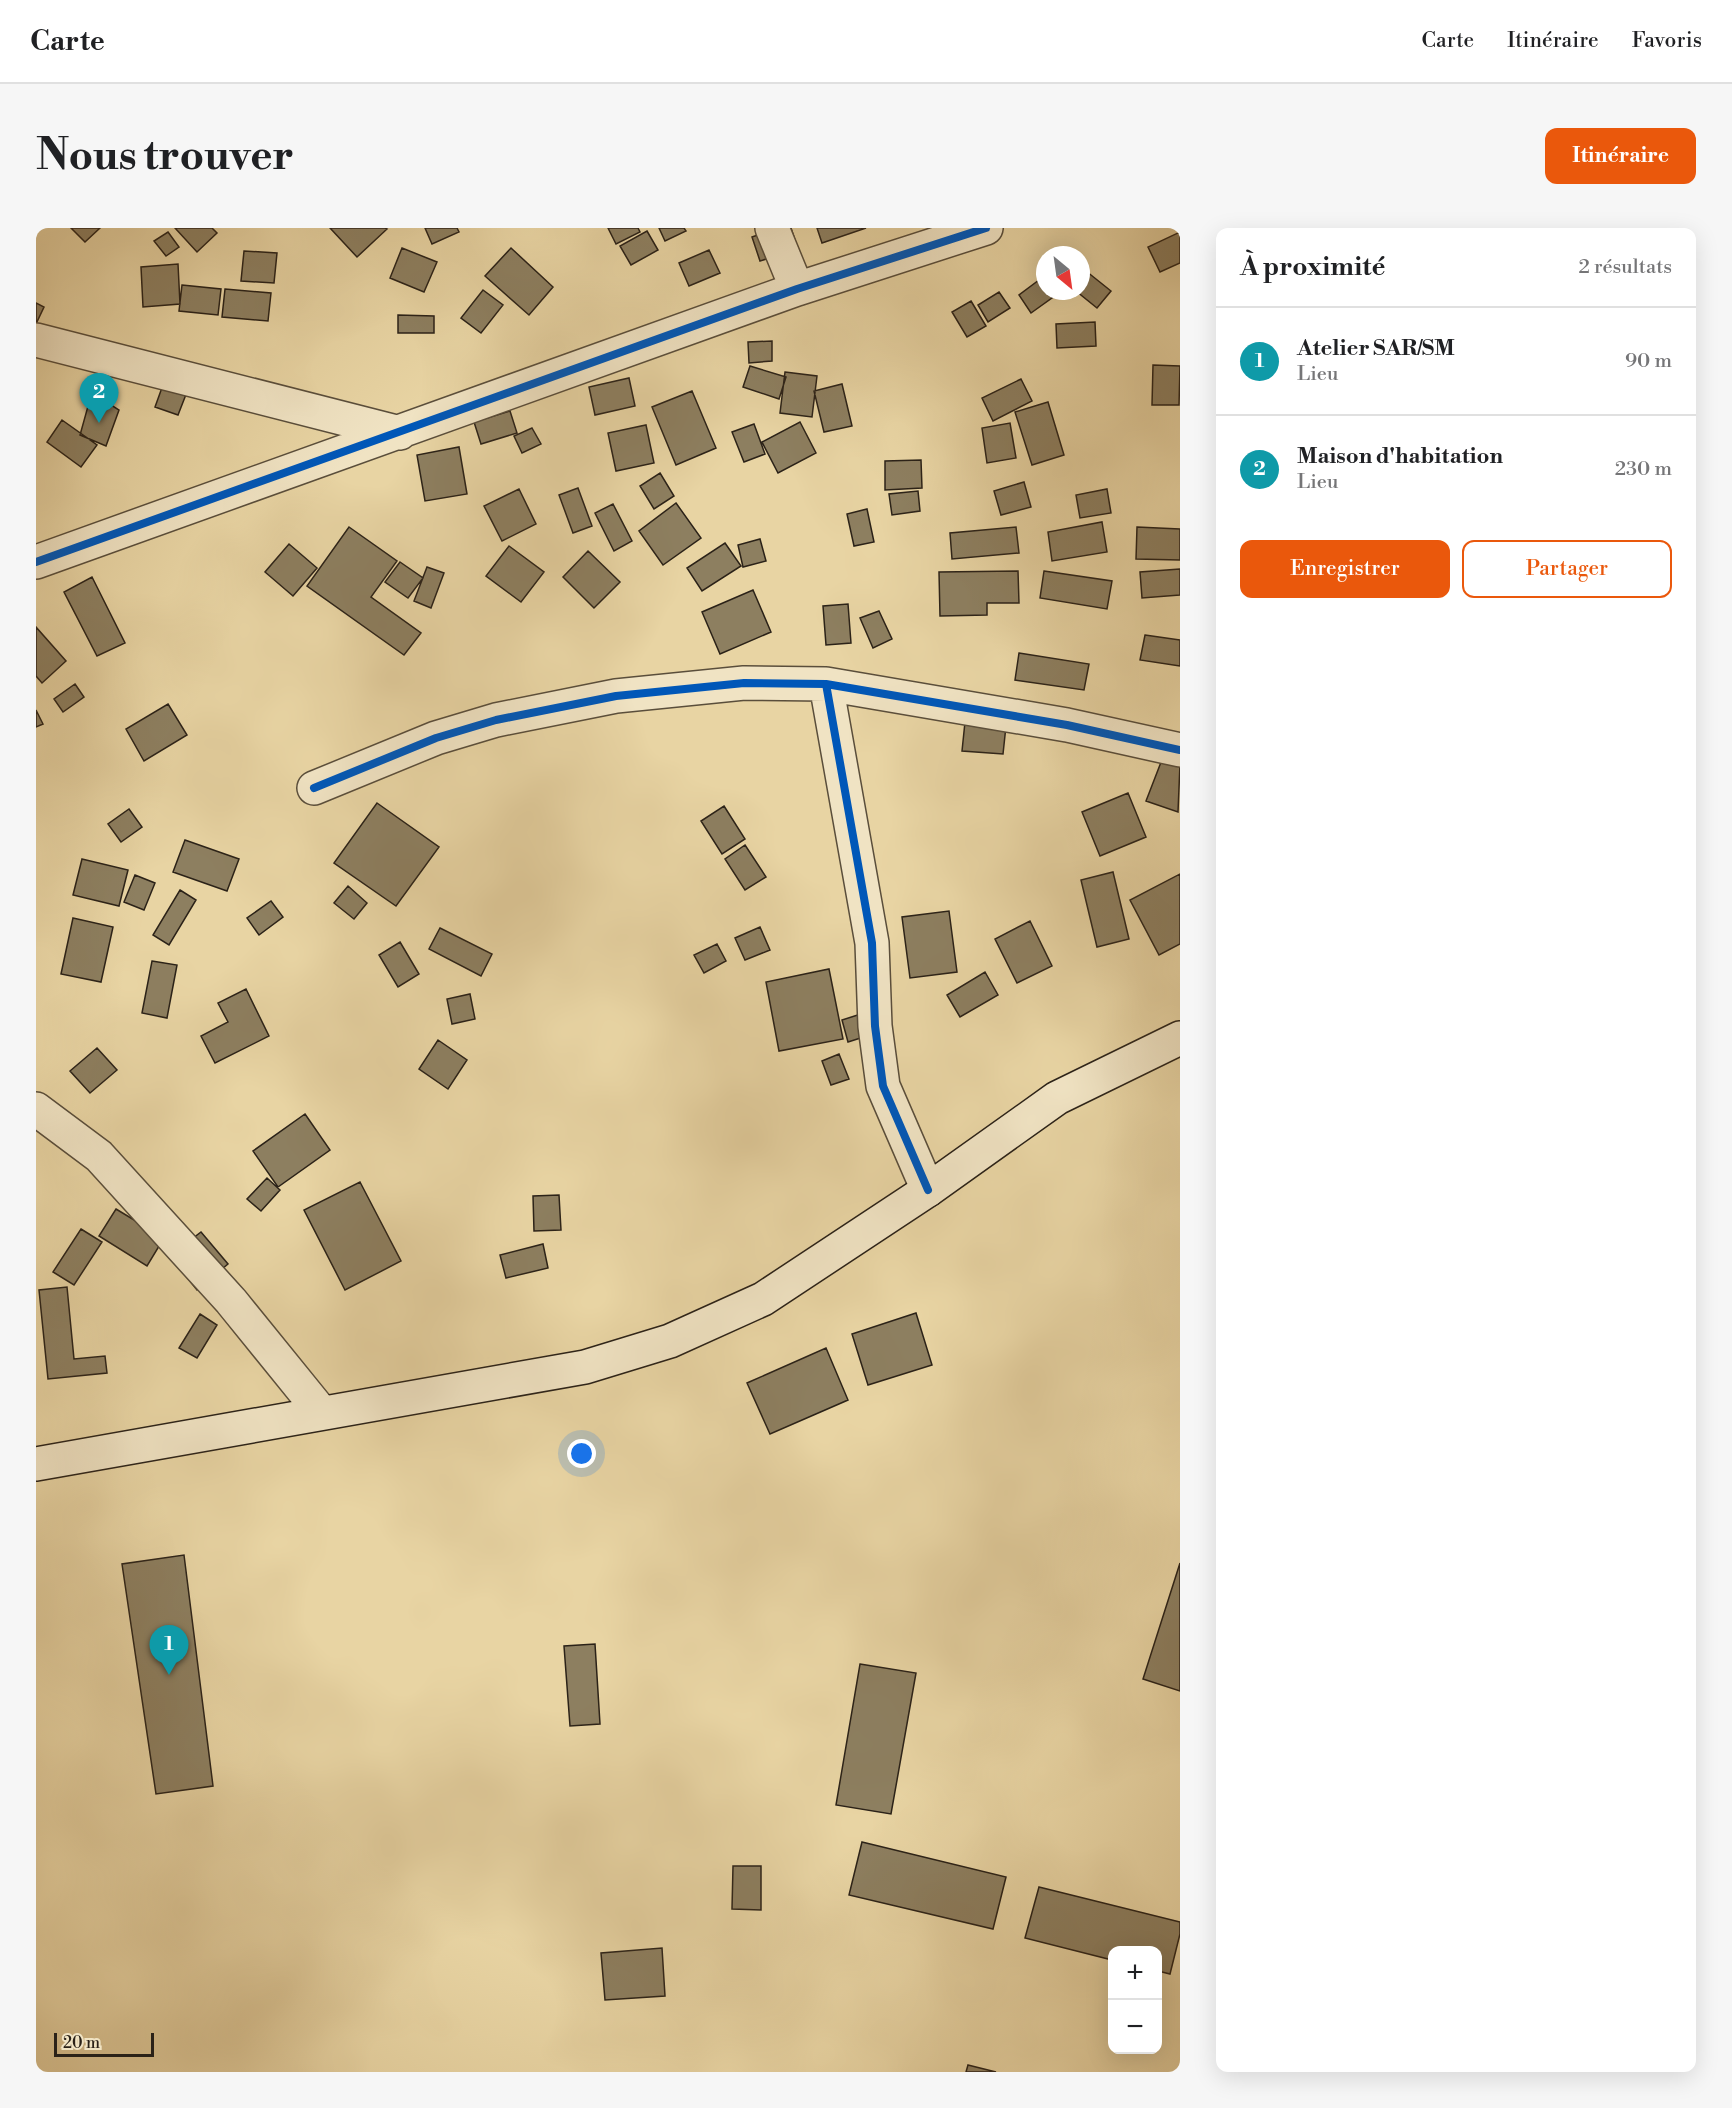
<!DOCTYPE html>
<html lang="fr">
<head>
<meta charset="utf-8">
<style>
  :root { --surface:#fff; --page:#f6f6f6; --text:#202124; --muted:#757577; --line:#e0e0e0; --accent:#ea580c }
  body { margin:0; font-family:"Libre Bodoni",serif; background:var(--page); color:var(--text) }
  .controls { position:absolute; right:18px; bottom:18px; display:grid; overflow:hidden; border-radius:12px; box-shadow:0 6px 24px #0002 }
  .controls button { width:54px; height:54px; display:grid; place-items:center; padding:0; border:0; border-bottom:2px solid var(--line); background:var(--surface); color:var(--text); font:30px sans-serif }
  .compass { position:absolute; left:1000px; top:18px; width:54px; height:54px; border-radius:50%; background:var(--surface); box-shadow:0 6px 24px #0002; rotate:151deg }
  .scale { position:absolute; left:18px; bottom:15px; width:100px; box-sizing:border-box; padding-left:6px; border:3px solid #2b2218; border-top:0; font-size:16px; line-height:21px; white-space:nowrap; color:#2b2218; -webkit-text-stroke:4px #f0e3c3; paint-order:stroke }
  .you { position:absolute; left:546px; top:1226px; width:21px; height:21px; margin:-15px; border:4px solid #fff; border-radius:50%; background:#1a73e8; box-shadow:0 0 0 9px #1a73e833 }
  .badge { display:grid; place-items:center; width:39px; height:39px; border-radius:50%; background:var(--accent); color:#fff; font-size:20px; font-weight:700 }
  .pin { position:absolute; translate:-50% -50px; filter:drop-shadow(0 2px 3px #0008) }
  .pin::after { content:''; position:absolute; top:32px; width:21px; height:18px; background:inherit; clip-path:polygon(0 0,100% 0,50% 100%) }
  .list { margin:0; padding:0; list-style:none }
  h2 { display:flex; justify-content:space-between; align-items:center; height:78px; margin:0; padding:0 24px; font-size:26px }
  h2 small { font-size:20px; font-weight:400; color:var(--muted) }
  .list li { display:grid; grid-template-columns:39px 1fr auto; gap:18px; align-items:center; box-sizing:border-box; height:108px; padding:0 24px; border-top:2px solid var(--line) }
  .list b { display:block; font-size:22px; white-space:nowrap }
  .list p { margin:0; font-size:20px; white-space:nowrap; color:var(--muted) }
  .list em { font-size:20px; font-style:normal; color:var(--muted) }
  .actions { display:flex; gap:12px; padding:18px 24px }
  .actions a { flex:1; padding:14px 0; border:2px solid var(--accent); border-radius:12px; text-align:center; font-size:21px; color:var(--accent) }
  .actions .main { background:var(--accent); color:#fff }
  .map { position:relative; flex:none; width:1144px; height:1844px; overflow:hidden; border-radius:12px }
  header { display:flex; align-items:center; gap:36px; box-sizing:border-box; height:84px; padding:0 30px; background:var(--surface); border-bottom:2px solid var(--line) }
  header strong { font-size:28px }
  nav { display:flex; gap:33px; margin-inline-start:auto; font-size:21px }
  .intro { display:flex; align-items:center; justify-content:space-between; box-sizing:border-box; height:144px; padding:0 36px }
  h1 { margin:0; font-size:42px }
  .button { padding:15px 27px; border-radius:12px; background:var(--accent); color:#fff; font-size:21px; font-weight:700 }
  main { display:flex; gap:36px; padding:0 36px }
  aside { flex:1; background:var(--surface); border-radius:12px; box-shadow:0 6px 24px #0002 }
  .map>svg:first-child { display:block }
  .building { fill:#8d7f60; stroke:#2b2218; stroke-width:1.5 }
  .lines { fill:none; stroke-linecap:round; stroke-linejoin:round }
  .minor-casing { stroke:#5a4e3b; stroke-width:36 }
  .secondary-casing { stroke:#2b2218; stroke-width:36 }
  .minor { stroke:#f0e3c3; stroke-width:33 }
  .secondary { stroke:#f0e3c3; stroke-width:33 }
  .cycleway-casing { stroke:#f0e3c3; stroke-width:11 }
  .cycleway { stroke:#0057b8; stroke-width:8 }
</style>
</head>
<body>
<header>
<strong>Carte</strong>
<nav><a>Carte</a><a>Itinéraire</a><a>Favoris</a></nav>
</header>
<div class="intro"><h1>Nous trouver</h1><a class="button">Itinéraire</a></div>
<main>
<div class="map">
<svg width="1144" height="1844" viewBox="0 0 1144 1844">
  <rect width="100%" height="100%" fill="#e8d4a3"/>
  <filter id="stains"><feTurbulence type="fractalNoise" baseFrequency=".00333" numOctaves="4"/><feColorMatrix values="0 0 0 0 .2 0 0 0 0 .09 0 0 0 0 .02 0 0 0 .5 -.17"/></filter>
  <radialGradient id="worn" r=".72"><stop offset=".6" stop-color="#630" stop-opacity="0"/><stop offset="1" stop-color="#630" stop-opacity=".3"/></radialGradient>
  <path class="building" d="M35,0H64L49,14Z
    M139,0H176L181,5L161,24Z
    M294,0H349L351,1L321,29Z
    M389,0H421L423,4L396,16Z
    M572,0H602L604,4L580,16Z
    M623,0H648L650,3L629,13Z
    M742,0H755L762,21L724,33L716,9Z
    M781,0H830L786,15Z
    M611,3L622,22L595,37L584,18Z
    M132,4L143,19L130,28L118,13Z
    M1144,4V35L1124,44L1112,19Z
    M366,20L401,34L388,64L354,50Z
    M475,20L517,59L493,87L449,48Z
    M673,22L684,45L653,58L643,35Z
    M208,23L241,25L238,55L205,53Z
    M142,36L144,76L107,79L105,39Z
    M1045,39L1075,63L1061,80L1040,63H1045Z
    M1007,49L1009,52V63H1017L1020,67L995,85L983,67Z
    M146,57L185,61L182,87L143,83Z
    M189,61L235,65L232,93L186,89Z
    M447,62L467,77L445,105L425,90Z
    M963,64L974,80L952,94L942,77Z
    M935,73L950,98L931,109L916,84Z
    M0,75L8,79L0,96Z
    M362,87L398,88V105H362Z
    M1059,94L1060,118L1021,120L1020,96Z
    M736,113V133L713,135L712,114Z
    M1117,137L1144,138L1143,177H1116Z
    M714,138L750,149L743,171L707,159Z
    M132,143L156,151L142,187L119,179Z
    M749,144L781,148L776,189L744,185Z
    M593,150L599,178L559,187L553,159Z
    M985,151L996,173L957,193L946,170Z
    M806,156L816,198L788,204L778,163Z
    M656,163L680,220L640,237L616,179Z
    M54,171L69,173L83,182L70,218L44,207Z
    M1012,174L1028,227L996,237L979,184Z
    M474,183L481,205L445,216L438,194Z
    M26,192L61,217L45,239L11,214Z
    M764,194L780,225L742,245L726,214Z
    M974,195L980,230L951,235L946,200Z
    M718,196L729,226L708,234L696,204Z
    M610,197L618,235L580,243L572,205Z
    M496,200L505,216L486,225L478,208Z
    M423,219L431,266L389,273L381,227Z
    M885,232L886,260L849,262V233Z
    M624,245L638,268L618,281L604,258Z
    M988,254L995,279L965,287L958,263Z
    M542,260L556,298L537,305L523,267Z
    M483,261L500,296L466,313L448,278Z
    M1071,261L1075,285L1044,290L1040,267Z
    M882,263L884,283L856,287L853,266Z
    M640,275L665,310L627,337L603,303Z
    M577,276L596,313L578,323L559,285Z
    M831,281L838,314L818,318L811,286Z
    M1066,294L1071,324L1016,333L1012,304Z
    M313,299L361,333L335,369L385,405L368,427L271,358Z
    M980,299L983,325L916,331L914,305Z
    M1101,299L1144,301V332L1100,331Z
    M724,311L730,333L707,339L702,317Z
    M689,315L705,338L666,363L651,340Z
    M253,316L281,340L257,368L229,344Z
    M473,318L508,344L485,374L450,348Z
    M552,323L584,354L558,380L527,349Z
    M364,334L387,350L372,370L349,354Z
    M391,339L408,345L395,380L378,373Z
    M1144,341V367L1106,370L1104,344Z
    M982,343L983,375H951V387L904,388L903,344Z
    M1008,343L1076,353L1071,381L1004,370Z
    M56,349L89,415L61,428L28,364Z
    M717,362L735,404L684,426L666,384Z
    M812,376L815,415L790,417L787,378Z
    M843,383L856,411L837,420L824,390Z
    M0,399L30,433L6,455L0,448Z
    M1109,407L1144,412V438L1104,432Z
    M983,425L1053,436L1048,462L979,452Z
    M39,456L48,469L27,484L18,471Z
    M132,476L151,507L108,533L90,501Z
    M0,482L7,496L0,499Z
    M929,494L970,498L967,526L926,523Z
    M1127,529L1144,536L1142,584L1110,573Z
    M1092,565L1110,609L1064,628L1046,584Z
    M341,575L403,619L360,678L298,635Z
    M688,578L709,611L686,626L665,593Z
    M93,581L106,599L85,614L72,596Z
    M149,612L203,631L191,663L137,644Z
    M709,617L730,649L709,662L689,631Z
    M46,631L92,642L83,678L37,667Z
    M1077,644L1093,711L1061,719L1045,652Z
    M1144,646V716L1123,727L1094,672Z
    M99,647L119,655L108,682L88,674Z
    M312,658L331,675L318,691L298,675Z
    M144,662L160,672L133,717L117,707Z
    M235,673L247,689L223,707L211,690Z
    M913,683L921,744L874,750L866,689Z
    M37,690L77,699L65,754L25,746Z
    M994,693L1016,738L981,755L959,711Z
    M724,699L734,722L709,732L699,710Z
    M404,700L456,726L445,748L393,721Z
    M364,714L383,746L362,759L343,727Z
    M681,716L690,733L668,745L658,727Z
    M116,733L141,737L131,790L106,785Z
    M793,741L807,811L743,823L730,754Z
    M949,744L962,767L924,789L911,767Z
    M210,761L233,808L179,835L165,808L192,794L182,775Z
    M434,766L439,791L416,796L411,771Z
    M828,785L834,807L812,814L806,792Z
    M402,812L431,832L412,861L383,841Z
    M61,820L81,842L54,865L34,843Z
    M803,826L813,851L795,857L786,833Z
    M269,886L294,922L242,959L217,923Z
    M231,950L244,962L225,983L211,971Z
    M324,954L365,1033L309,1062L268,982Z
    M523,967L525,1002L498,1003L497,968Z
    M80,981L128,1010L111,1038L63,1008Z
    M45,1001L66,1014L38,1057L17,1044Z
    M165,1004L192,1036L161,1062L134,1028Z
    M507,1016L512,1040L470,1050L464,1027Z
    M31,1059L38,1131L69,1128L71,1145L12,1151L3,1062Z
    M880,1085L896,1137L832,1157L816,1106Z
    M164,1086L181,1097L161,1130L143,1120Z
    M790,1120L812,1172L734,1206L711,1155Z
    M148,1327L177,1558L120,1566L86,1336Z
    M1144,1335V1463L1107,1451Z
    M559,1416L564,1496L534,1498L528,1418Z
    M824,1436L880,1445L855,1586L800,1577Z
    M826,1614L970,1649L957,1701L813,1667Z
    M697,1638H725V1682L696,1681Z
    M1003,1659L1144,1694V1706L1134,1746L1122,1743V1722H1076V1732L989,1710Z
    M626,1720L629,1768L569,1772L565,1725Z
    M932,1837L960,1844H930Z"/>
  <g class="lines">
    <g class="minor-casing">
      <path id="minor" d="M736,0L761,61
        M0,112L364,205
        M0,334L761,61L950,0
        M790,456L836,715L839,798L847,858L892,962
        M278,560L400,510L460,492L580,468L708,455L790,456L1031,497L1144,522
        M0,881L63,928L195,1073L285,1184"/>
    </g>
    <g class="secondary-casing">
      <path id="secondary" d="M0,1236L549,1139L634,1113L727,1071L892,962L1021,870L1144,810"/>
    </g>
    <use href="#minor" class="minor"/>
    <use href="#secondary" class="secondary"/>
    <g class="cycleway-casing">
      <path id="cycleway" d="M0,334L761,61L950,0
        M790,456L836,715L839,798L847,858L892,962
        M278,560L400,510L460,492L580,468L708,455L790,456L1031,497L1144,522"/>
    </g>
    <use href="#cycleway" class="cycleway"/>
  </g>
  <rect width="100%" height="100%" filter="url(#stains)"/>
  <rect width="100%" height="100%" fill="url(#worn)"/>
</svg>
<div class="controls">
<button>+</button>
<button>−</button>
</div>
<svg class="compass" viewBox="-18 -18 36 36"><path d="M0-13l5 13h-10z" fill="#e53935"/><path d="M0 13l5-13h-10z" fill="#757577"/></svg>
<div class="scale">20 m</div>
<div class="you"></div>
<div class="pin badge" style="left:133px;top:1447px;background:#0f9aa8">1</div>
<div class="pin badge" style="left:63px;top:195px;background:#0f9aa8">2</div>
</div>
<aside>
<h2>À proximité<small>2 résultats</small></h2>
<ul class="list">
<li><span class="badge" style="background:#0f9aa8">1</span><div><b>Atelier SAR/SM</b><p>Lieu</p></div><em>90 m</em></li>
<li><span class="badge" style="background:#0f9aa8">2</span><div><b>Maison d'habitation</b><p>Lieu</p></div><em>230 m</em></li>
</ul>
<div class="actions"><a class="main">Enregistrer</a><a>Partager</a></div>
</aside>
</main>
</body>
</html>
